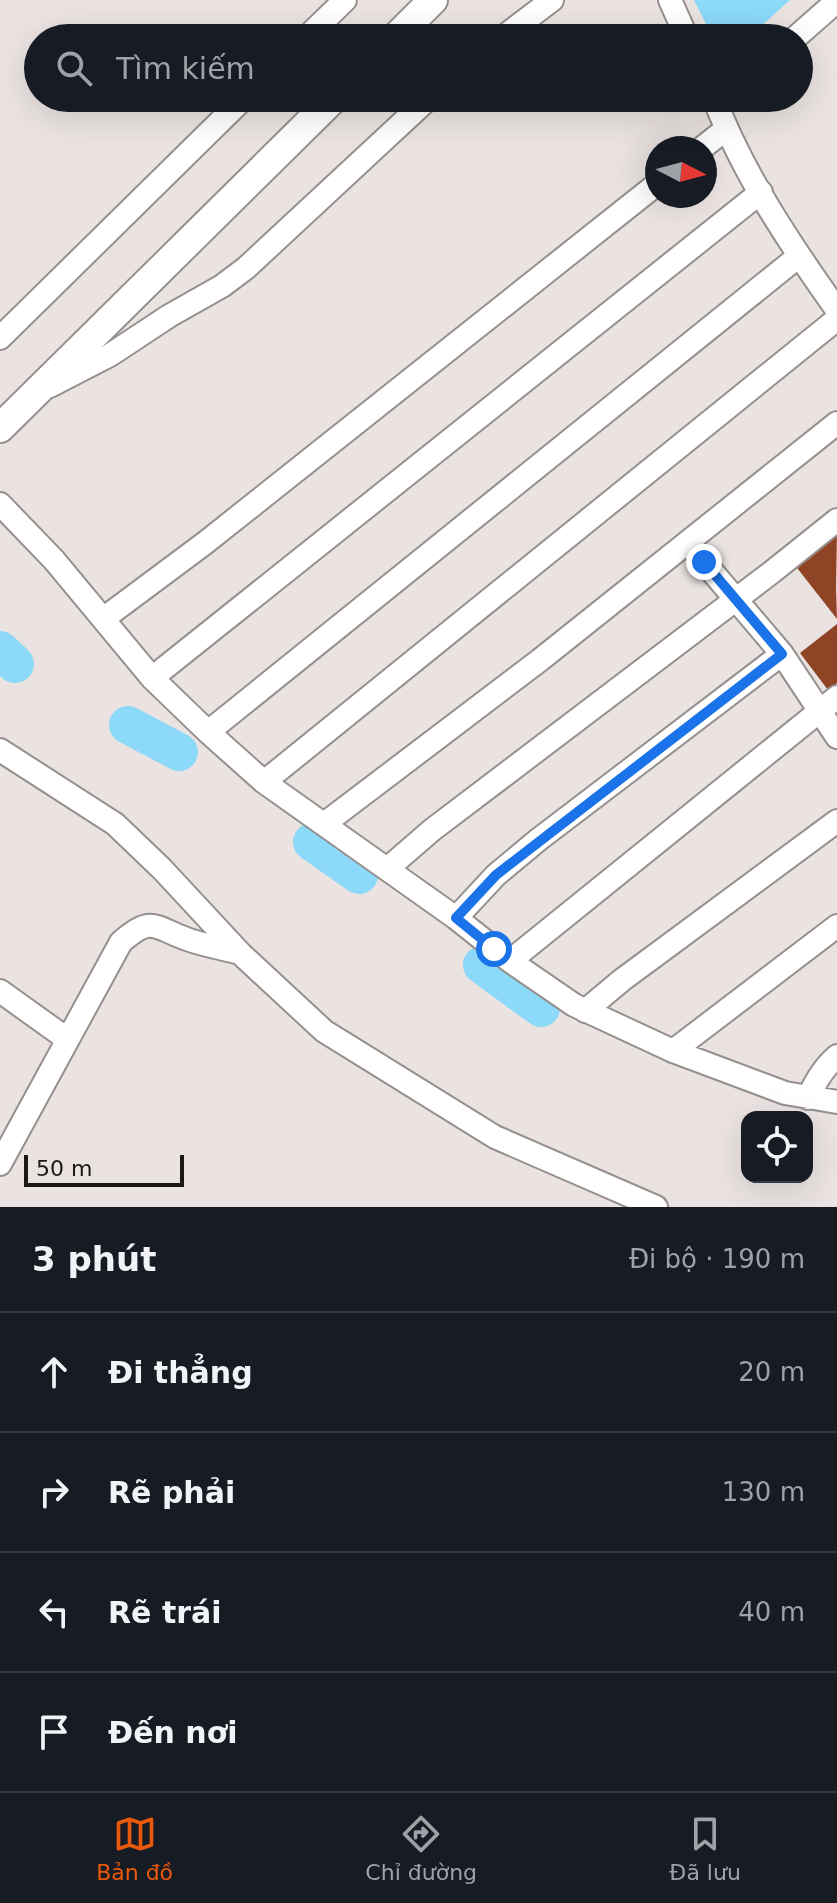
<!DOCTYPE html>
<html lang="vi">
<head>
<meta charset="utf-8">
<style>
  :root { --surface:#171b24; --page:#20242c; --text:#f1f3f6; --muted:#9ea1a6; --line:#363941; --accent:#ea580c }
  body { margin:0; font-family:"DejaVu Sans",sans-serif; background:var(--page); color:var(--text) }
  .controls { position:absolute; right:24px; bottom:24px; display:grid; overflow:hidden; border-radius:16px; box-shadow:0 8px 32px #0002 }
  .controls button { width:72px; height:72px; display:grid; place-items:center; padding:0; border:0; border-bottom:2px solid var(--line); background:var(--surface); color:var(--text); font:40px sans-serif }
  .compass { position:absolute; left:645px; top:136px; width:72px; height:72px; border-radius:50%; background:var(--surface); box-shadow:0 8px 32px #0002; rotate:96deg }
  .scale { position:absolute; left:24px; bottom:20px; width:160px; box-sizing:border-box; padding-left:8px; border:4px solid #1b1818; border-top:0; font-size:22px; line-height:28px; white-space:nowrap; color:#1b1818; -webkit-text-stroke:6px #eae3e1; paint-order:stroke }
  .stop { position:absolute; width:24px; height:24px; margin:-18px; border:6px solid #1a73e8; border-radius:50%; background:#fff }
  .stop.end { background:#1a73e8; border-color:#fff; box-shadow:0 2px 8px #0008 }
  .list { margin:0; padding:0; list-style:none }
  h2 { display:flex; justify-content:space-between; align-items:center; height:104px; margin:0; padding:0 32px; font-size:34px }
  h2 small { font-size:26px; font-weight:400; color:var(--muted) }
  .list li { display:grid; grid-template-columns:52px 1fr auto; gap:24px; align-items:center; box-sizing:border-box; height:120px; padding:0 32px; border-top:2px solid var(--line) }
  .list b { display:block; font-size:30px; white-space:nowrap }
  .list em { font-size:26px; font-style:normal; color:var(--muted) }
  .icon { flex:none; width:44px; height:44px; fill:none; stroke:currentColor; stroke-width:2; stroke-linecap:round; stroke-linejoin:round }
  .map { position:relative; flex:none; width:837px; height:1207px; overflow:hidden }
  .search { position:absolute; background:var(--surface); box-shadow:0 8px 32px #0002; left:24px; right:24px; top:24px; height:88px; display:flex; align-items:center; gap:20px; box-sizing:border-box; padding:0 28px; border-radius:44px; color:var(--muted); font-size:30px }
  .sheet { height:584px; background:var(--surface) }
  nav { display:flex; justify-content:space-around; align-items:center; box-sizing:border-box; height:112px; border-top:2px solid var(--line); background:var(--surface); font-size:22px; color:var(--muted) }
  nav a { display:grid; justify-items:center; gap:4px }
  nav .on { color:var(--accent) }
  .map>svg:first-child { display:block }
  .water { fill:#8cd9f9 }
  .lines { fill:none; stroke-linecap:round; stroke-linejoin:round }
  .river { stroke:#8cd9f9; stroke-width:38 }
  .building { fill:#8f4525 }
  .minor-casing { stroke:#95908d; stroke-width:26 }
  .major-casing { stroke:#95908d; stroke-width:32 }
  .minor { stroke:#fff; stroke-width:22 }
  .major { stroke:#fff; stroke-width:28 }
  .route { stroke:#1a73e8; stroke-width:10 }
</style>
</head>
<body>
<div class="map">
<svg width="837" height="1207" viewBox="0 0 837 1207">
  <rect width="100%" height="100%" fill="#eae3e1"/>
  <path class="water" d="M694,0H790L748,38H713Z"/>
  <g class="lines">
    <path class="river" d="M0,650L15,664
      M128,725L179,752
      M312,842L359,875
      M482,965L541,1008"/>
  </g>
  <path class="building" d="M837,531L836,588L837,619L794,564Z
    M837,624V683L828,690L800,653Z"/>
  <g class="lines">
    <g class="minor-casing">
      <path id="minor" d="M670,0L687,38
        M306,38L345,0
        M502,38L552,0
        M795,38L837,1
        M714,98C743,174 790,244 837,310
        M702,148L726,129
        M0,338L244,98
        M50,386L110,355L169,316L222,286L246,268L429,98
        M0,504L54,560L152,678L208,732L264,782L456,918L510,961L574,1005L673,1051L785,1093L837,1102
        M688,543L782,654L837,737
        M103,619L205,543L657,184
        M152,678L761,192
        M208,732L799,256
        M0,750L115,824L162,869L241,954L324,1031L495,1137L656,1207
        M264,782L837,319
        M324,824L540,660L837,423
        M387,869L432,830L772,572L837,520
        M456,918L496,875L538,840L782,654
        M510,961L837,697
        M0,991L67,1039
        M585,1011L622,980L837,821
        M673,1051L837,926
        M808,1098C815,1082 823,1068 837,1056
        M0,1164L121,942C151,916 153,926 184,938C201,945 222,948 240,953"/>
    </g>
    <g class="major-casing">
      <path id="major" d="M395,38L433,0
        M0,428L334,98"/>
    </g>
    <use href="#minor" class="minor"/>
    <use href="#major" class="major"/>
  </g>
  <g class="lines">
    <path class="route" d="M494,949L456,918L496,875L782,654L704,562"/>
  </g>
</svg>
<div class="controls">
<button><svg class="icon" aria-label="locate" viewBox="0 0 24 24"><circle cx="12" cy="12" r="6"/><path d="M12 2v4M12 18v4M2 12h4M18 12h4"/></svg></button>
</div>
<svg class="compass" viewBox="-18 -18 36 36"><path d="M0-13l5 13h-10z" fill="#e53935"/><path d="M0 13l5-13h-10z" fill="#9ea1a6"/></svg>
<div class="scale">50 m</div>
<div class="stop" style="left:494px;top:949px"></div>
<div class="stop end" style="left:704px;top:562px"></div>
<div class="search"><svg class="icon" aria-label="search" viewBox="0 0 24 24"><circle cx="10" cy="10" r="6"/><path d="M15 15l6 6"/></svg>Tìm kiếm</div>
</div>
<section class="sheet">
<h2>3 phút<small>Đi bộ · 190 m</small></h2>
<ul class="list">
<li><svg class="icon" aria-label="ahead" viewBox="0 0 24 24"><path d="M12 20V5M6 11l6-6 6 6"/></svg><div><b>Đi thẳng</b></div><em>20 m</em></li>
<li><svg class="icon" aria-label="right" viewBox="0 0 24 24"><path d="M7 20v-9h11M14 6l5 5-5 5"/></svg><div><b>Rẽ phải</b></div><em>130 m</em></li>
<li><svg class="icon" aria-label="left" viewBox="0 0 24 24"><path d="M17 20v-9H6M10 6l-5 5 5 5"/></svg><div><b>Rẽ trái</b></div><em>40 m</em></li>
<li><svg class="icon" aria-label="arrive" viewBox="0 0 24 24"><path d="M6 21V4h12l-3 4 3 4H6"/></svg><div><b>Đến nơi</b></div></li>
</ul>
</section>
<nav>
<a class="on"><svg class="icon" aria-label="map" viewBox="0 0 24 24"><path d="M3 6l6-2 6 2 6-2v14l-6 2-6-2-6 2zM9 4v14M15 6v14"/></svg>Bản đồ</a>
<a><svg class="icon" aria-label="directions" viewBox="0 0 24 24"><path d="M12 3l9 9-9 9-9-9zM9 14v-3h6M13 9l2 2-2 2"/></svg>Chỉ đường</a>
<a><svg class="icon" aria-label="saved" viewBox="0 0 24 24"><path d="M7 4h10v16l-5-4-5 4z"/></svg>Đã lưu</a>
</nav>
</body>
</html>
